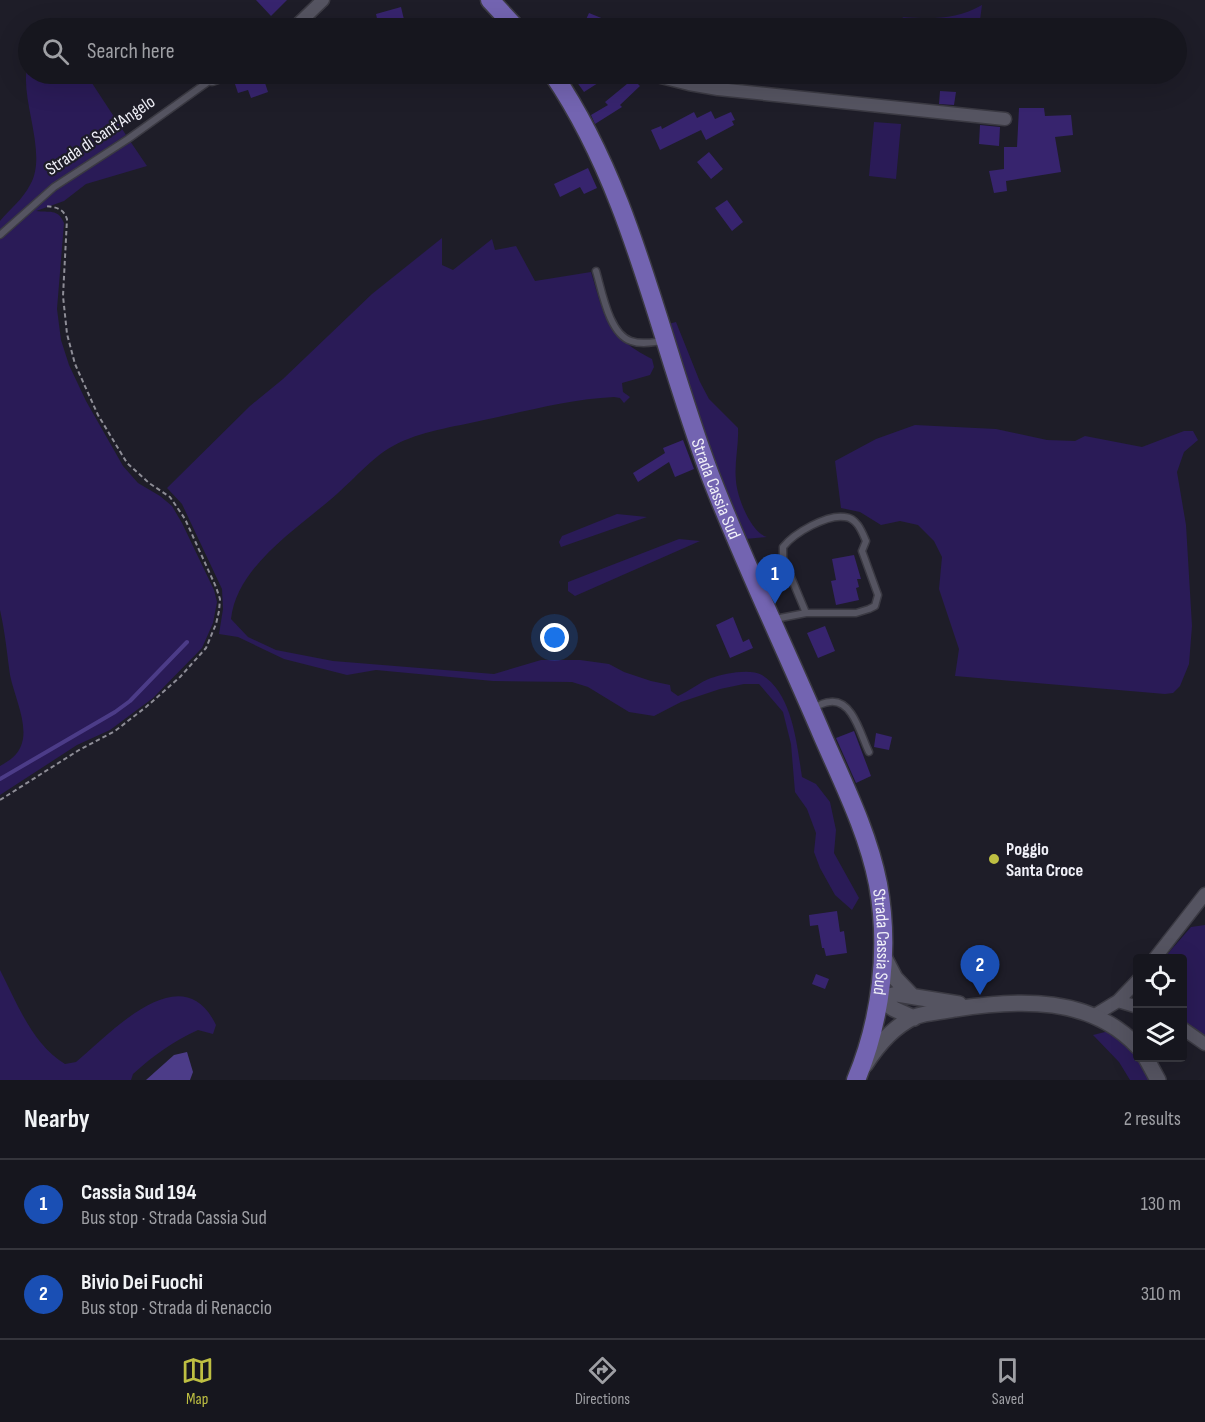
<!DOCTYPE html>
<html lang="en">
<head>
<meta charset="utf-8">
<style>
  :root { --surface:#16161e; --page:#23232b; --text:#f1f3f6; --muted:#9e9fa4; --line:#35353c; --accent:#bebf42 }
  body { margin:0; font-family:"Sofia Sans Condensed",sans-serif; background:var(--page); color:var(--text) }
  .controls { position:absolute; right:18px; bottom:18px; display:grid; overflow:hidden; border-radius:6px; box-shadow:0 6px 24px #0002 }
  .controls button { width:54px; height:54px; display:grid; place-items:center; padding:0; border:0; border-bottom:2px solid var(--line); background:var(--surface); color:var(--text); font:30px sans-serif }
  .you { position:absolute; left:555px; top:638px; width:21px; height:21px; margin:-15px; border:4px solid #fff; border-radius:50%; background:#1a73e8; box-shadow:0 0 0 9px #1a73e833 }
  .badge { display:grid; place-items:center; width:39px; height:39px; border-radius:50%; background:var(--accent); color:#fff; font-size:20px; font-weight:700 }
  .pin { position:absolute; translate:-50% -50px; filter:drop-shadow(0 2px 3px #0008) }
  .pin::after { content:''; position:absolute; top:32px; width:21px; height:18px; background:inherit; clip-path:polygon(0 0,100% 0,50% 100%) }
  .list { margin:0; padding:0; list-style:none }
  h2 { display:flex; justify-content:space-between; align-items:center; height:78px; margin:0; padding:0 24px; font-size:26px }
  h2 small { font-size:20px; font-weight:400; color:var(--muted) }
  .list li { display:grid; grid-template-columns:39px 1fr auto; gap:18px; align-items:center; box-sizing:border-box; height:90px; padding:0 24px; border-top:2px solid var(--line) }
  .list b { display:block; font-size:22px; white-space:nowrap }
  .list p { margin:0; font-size:20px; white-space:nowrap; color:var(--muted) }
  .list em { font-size:20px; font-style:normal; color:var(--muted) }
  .icon { flex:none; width:33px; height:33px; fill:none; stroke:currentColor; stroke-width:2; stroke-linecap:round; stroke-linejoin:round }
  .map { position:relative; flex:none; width:1205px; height:1080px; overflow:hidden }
  .search { position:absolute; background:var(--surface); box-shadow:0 6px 24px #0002; left:18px; right:18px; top:18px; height:66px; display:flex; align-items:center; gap:15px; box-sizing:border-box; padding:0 21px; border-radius:33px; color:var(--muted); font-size:22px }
  .sheet { height:258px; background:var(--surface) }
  nav { display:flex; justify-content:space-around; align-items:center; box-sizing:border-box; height:84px; border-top:2px solid var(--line); background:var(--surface); font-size:16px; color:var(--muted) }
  nav a { display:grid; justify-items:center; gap:3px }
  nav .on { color:var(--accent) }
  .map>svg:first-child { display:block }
  .green { fill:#2a1b57 }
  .water { fill:#4c3c88 }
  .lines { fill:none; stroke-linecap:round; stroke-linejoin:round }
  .stream { stroke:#4c3c88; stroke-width:4 }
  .building { fill:#37246e }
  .service-casing { stroke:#3b3a43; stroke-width:9 }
  .minor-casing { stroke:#3b3a43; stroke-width:15 }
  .tertiary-casing { stroke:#3b3a43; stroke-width:18 }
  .primary-casing { stroke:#3b3a43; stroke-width:21 }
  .path { stroke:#8e8d97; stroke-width:2; stroke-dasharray:4.5 3; stroke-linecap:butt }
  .service { stroke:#555461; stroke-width:6 }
  .minor { stroke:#555461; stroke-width:12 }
  .tertiary { stroke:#555461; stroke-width:15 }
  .primary { stroke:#7364b1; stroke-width:18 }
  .poi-dot { fill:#bebf42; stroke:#1e1d28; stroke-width:2 }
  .labels { text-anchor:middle; stroke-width:4.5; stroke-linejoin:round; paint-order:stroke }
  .street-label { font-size:18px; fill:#f0f0f8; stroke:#1e1d28 }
  .poi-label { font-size:18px; font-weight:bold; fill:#f0f0f8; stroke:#1e1d28; text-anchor:start }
</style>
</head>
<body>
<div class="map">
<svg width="1205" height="1080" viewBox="0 0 1205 1080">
  <rect width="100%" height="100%" fill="#1e1d28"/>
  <path class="green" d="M982,5L979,28H917L902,17C931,19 956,20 982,5Z
    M28,64V74H86L126,135L63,177L0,230V221C10,209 23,199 30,185C49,153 18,97 28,64Z
    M874,122L901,124L896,179L869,176Z
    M130,141L147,166L86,184L64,201L36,211C49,213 58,208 64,223L57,309L61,340L69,365L86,401L123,466L138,483L160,496L172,506L182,523L214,590L217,602L213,623L202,648L153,698L110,730L77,745L0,795V766C12,759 20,754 23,739C26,719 14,695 10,675C7,653 5,632 0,610V239L52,193Z
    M442,238V265L453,270L492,239L495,250L516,246L535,281L591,272C605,318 606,335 652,359L654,367L650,375L622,383L623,392L630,397L624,403L620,398L614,397C571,399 527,411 484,420C454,427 420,431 393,446C374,456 354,479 338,493C300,527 237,565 231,619L248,637L276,650L333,661L494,674L541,660H580L609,664L624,672L651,681L670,685L671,691L678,696C689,691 700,682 711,678C724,674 749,668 762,675C793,694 797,746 802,777L816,784L830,802L836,830L834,853L859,898L852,910L835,895L820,868L814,852L816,833L807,809L795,792L791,744L783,712L759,684H744L720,689L681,702L654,716L629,712L588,687L572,682L493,681L376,670L347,675L284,659L238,637L219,634L223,609L222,589L182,504L167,488L250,406L283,379L372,294Z
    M676,322L700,382L709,399L738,428C739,445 734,463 736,481C737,497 751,533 767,537L745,539L703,437L668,324Z
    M915,425L996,429L1047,440L1075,441L1085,436L1142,447L1184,431H1193L1198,440L1184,452L1177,472L1186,525L1192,626L1189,664L1180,686L1173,693L1165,694L955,676L959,649L939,589L942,557L934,541L918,525L900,521L881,525L860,512L841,508L835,461L876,439Z
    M617,514L647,517L561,547L559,542L562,536Z
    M679,539L700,541L575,596L568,591V582Z
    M1205,925V1037L1183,1021L1182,958H1164L1191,927Z
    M0,970C17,1003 32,1044 65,1064L76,1062C111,1033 182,954 216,1025L213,1034L198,1030C172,1042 154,1055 133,1074L131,1080H0Z
    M1109,1031L1132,1051L1150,1080H1130L1119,1062L1093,1035Z"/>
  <path class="water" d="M187,1052L193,1072L190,1080H146L174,1055Z"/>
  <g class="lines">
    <path class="stream" d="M0,779L115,712L130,701L187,642"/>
  </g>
  <path class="building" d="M256,0H287L271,16Z
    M401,7L406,28H379L376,14Z
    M589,13L626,28H582Z
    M255,74H262L268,92L251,98L248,90L238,93L234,81Z
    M571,74H612L584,92Z
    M633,79L640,86L620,105L622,107L595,124L591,115L608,105L605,102Z
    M940,91L956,92L954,105L939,104Z
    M1019,108H1044L1045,116L1071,115L1073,135L1055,137L1061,172L1006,181L1007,191L994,193L989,171L1004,169V147H1017Z
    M711,111L715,119L731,112L735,120L732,121L734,125L706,140L701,130L660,150L651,130L661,126L662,129L694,112L697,118Z
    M980,125L1000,127L999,146L979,144Z
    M709,152L723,169L711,179L697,162Z
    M588,168L597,188L584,194L580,187L560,197L554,184Z
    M727,200L743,222L732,231L715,208Z
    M683,440L694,469L675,477L669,462L638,482L633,473L665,453L663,448Z
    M854,555L861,579H857L859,587L856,588L859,600L836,605L831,581L836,580L832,559Z
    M733,617L743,642L749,639L753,648L730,658L716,625Z
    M825,626L835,651L818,658L807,633Z
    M854,731L871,776L856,783L836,738Z
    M876,733L892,737L889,750L874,747Z
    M837,911L840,932L844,931L847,953L826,956L824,948H822L818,925L810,926L809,915Z
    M816,974L829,979L825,989L812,984Z"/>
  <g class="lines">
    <g class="service-casing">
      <path id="service" d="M0,235L54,187L128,139L212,79
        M596,271C602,291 609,334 631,341C642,345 653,342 664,341
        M775,619L806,613H856L869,609L875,606L878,595L862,551L866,541C862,532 857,518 845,517C827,514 794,533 783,547V558L806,613
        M812,709C817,706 824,702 830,702C853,699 861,736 869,752"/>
    </g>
    <g class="minor-casing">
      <path id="minor" d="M294,28L323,0
        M649,74L689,84L718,89L1005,119
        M212,79L226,74
        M1155,958L1205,894
        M1118,1001L1138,1007
        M1095,1015L1118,1001L1138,980
        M1182,1028L1205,1044"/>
    </g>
    <g class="tertiary-casing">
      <path id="tertiary" d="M883,955L895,978L912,996
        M879,999L897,994L959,1004
        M879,999L894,1009L914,1018
        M1146,1058L1158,1080
        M865,1065C877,1046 893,1027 914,1017C927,1012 942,1012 955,1009C1019,999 1091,996 1138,1047"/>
    </g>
    <g class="primary-casing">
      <g id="primary">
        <path d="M490,0L516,28"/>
        <path id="s1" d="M553,74C634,193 659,341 710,475C744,563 786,650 823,737C844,785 868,833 878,884C890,949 881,1020 856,1080"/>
      </g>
    </g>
    <path class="path" d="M0,800L79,750L115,731L146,707L180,677L206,648L216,624L219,611L220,599L216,587L185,519L170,497L149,483L127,463L98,415L75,364L67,334L63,296L67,219C63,208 56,207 44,206"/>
    <use href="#service" class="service"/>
    <use href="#minor" class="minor"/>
    <use href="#tertiary" class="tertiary"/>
    <use href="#primary" class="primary"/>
  </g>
  <circle class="poi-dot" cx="994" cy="859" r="6"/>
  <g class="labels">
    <g class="street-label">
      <text transform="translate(100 135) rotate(-34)" y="6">Strada di Sant'Angelo</text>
      <text dy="6" stroke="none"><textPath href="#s1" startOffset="447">Strada Cassia Sud</textPath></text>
      <text dy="6" stroke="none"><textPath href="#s1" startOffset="933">Strada Cassia Sud</textPath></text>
    </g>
    <g class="poi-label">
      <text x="1006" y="855">Poggio<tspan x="1006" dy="21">Santa Croce</tspan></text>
    </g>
  </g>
</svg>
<div class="controls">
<button><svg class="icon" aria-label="locate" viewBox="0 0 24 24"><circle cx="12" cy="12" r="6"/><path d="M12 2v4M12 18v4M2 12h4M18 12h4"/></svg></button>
<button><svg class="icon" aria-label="layers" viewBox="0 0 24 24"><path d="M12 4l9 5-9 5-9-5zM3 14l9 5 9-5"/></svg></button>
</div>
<div class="you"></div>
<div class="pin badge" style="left:775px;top:604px;background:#1a4fb4">1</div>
<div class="pin badge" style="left:980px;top:995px;background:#1a4fb4">2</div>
<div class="search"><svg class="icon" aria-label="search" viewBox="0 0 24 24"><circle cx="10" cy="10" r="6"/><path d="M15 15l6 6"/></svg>Search here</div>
</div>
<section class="sheet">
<h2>Nearby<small>2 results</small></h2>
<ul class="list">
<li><span class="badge" style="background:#1a4fb4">1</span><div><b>Cassia Sud 194</b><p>Bus stop · Strada Cassia Sud</p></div><em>130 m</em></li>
<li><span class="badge" style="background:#1a4fb4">2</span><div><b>Bivio Dei Fuochi</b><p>Bus stop · Strada di Renaccio</p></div><em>310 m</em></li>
</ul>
</section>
<nav>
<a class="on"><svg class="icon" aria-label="map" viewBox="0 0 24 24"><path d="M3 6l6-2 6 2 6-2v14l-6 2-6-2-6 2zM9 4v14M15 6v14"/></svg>Map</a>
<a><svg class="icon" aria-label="directions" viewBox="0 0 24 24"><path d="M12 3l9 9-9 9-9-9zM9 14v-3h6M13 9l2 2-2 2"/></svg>Directions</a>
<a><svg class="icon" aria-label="saved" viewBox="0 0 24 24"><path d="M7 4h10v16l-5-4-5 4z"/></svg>Saved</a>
</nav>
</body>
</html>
